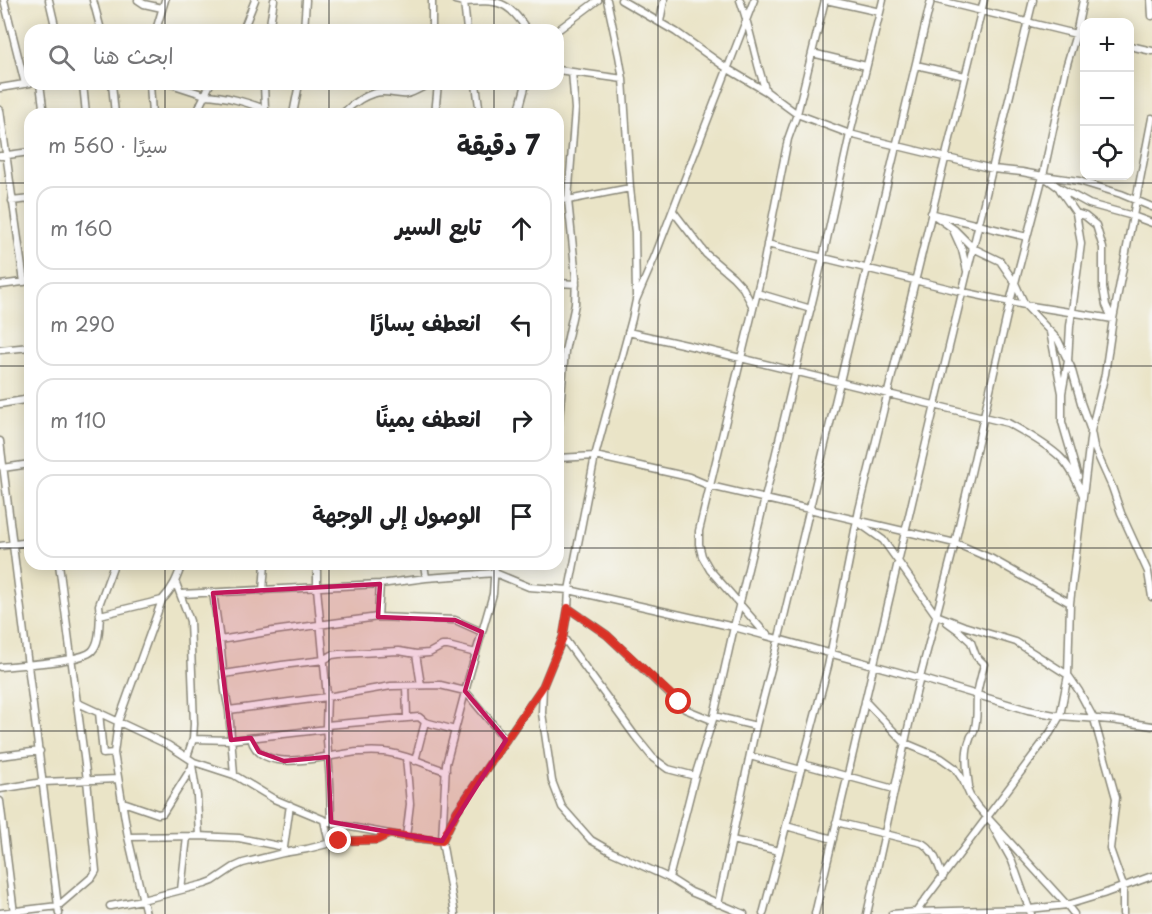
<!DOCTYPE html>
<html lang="ar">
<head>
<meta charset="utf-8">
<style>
  :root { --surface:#fff; --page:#f6f6f6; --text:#202124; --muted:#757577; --line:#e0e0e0 }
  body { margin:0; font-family:"Playpen Sans","Playpen Sans Arabic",sans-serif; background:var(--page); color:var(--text); direction:rtl }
  .controls { position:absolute; right:18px; top:18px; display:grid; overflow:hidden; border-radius:12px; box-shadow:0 3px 15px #0003 }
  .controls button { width:54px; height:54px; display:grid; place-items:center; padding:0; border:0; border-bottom:2px solid var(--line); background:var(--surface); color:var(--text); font:30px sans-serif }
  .stop { position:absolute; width:18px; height:18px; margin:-14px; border:4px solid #d93025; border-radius:50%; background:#fff }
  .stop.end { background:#d93025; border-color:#fff; box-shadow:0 2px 6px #0008 }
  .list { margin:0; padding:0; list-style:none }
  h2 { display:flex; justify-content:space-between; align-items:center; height:78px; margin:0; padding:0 24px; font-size:26px }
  h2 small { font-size:20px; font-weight:400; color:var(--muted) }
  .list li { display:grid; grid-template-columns:39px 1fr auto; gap:18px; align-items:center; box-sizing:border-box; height:84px; margin:0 12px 12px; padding:0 12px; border:2px solid var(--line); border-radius:18px }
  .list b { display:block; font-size:22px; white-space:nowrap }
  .list em { font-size:20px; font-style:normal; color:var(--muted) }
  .icon { flex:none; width:33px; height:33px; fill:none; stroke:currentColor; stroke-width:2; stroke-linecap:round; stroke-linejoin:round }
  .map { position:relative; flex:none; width:1152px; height:914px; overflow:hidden; direction:ltr }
  .search { position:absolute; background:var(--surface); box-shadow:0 3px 15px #0003; left:24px; top:24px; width:540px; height:66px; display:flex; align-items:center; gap:15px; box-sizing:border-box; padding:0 21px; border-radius:18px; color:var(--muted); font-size:22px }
  .panel { position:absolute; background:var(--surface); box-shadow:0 3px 15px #0003; left:24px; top:108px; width:540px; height:462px; border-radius:18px; direction:rtl }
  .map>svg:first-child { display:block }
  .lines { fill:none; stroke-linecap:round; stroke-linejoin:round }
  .minor-casing { stroke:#8a8879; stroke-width:9 }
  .minor { stroke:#fff; stroke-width:6 }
  .route { stroke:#d93025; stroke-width:8 }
  .marked { fill:#c2185b; fill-opacity:0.2; stroke:#c2185b; stroke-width:4.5; stroke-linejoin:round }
  .grid { fill:none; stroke:#2b2b2b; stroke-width:1.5; stroke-opacity:0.55 }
</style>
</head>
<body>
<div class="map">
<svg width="1152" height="914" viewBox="0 0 1152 914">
  <rect width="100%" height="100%" fill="#f6f6f2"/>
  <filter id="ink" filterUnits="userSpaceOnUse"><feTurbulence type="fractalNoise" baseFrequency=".0167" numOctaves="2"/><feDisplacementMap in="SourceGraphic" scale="12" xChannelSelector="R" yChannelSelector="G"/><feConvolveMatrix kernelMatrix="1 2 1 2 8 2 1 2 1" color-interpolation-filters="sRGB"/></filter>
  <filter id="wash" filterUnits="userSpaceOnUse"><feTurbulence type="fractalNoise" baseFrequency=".008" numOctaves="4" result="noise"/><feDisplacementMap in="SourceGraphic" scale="24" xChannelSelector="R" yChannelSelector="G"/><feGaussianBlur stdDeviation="1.35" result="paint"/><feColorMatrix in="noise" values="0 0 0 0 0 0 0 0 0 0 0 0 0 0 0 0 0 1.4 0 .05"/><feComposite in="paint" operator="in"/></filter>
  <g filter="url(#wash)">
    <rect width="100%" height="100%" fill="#eae4c7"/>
  </g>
  <g filter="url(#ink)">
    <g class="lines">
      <g class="minor-casing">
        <path id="minor" d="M4,0L25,84
          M49,0L56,30
          M93,0L101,30
          M138,0L144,4L162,8
          M432,0V30
          M455,0L464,2L467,30
          M465,0L464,2C498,0 508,0 527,30
          M607,0L619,56L623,79L630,188L635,232L636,297
          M621,0L676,32L728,69L767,92L797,114L850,134L873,140L993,169L1022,172L1043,176L1058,187L1089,204L1133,216L1152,223
          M740,0C751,30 755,61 766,91
          M826,0L880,12
          M937,0L1084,36
          M1151,0L1152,16
          M660,22L664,0
          M156,30L165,0
          M243,30L255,0
          M269,30L274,0
          M304,30L306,0
          M558,30L598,0
          M1130,46L1152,51
          M812,53L866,66
          M916,65L965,76
          M558,70L623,79
          M40,84L44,114
          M83,84L86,114
          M112,84L115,114
          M150,84L152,114
          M171,84L205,95L201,103L197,114
          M210,84L205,95C227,96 245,102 265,109L267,114
          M264,84L265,109
          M476,84L480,114
          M0,88L30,83
          M0,110L24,282
          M293,114L299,84
          M342,114C352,104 368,92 383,92C391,92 399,95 407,94C415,92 422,87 429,84
          M435,114L438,84
          M518,114L526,84
          M0,156L30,152
          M1044,176L1079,181L1121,194L1152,207
          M1060,190L1076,213L1081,244L1070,326L1068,361L1062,393
          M558,199L568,200L630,188
          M12,201L30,199
          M673,211L706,254L733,277L743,288L753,307
          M931,213L955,230L973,248L1000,261L1015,283L1025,305L1058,340L1071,367L1081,403L1091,431L1094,447L1112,487L1121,513L1148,572L1152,597
          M1076,213L1085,216L1096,225L1103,248V288L1106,305L1112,318
          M934,214L1027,237
          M953,230L962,250L967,271
          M767,244L963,292L1025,305L1113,319
          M558,283L576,284
          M0,285L30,281
          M757,293L811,309
          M628,332L691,346L1008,423C1024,432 1047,444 1061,458C1071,468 1077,482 1083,495
          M1050,332L1062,393V422L1078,477
          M0,350L30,347
          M0,404L30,399
          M558,431L565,351L575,304L576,277L568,200L575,109L572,72
          M0,441L59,914
          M558,458L595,456L689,477L710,486L955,543L992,559L1070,603
          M0,465L3,468L30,464
          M859,523L883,540L936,615L964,626L1016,642L1068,675L1079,691L1094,719L1116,798L1110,849L1123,886V914
          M0,546L30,542
          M317,564V588L327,697L326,725L330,783L331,822
          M424,564L426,578
          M176,583L190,621L194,724L193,739L187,757
          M263,591L265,564
          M213,593L220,640L225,691L229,710L234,775
          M181,594L380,584L426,578L495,573L529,587L569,590L734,627L920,678L1028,710L1060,716L1111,720L1152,726
          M568,608L607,635L685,709L712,720
          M100,615L99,605L114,564
          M378,617L380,584
          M947,622L958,630L971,642L976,656L984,664C982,674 977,689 977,697C976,708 978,720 974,731C972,738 972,732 970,739C964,754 967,771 969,786
          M768,634L764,632L710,570L702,556L699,544V531L761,276L788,139L797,114L825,0
          M563,637L635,736L653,758L668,769L695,776
          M220,640L273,631L378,617L455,620L482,632
          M416,654L421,685
          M0,667C18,665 81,662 92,651C100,643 99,626 100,615L162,600C173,589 177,578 182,564
          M224,674L282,665L324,660L332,655L339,654L399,651L416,654L429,653L442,646H448L476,653
          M406,686L407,717
          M543,686L542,713L552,781L562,807L591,840L612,852L669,878L691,892L744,914
          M865,701L905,743L941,758L955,768L963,780L970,796L977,806L1067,905L1074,914
          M76,702L168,745L194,762L234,775L274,799L334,824L406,837L442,841L457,811L543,686L563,637L568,608L569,590L595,456L632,319L636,300L655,256L754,0
          M229,710L327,697L391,686L440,685L465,691L506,740
          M99,712L103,754L114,753
          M714,716L756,726
          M326,725L419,717L425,722L455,730
          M251,738C259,773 314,758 338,755C353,752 369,751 384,752C405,754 426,765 446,771
          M193,739L231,740L327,729
          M0,756L40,751
          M750,756L801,770
          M406,757L410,804L406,837
          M415,761L425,722
          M802,764L894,789
          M192,765L197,796L199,836
          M0,789L43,782L118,779
          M0,801L14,913
          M123,802L158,814L163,813L192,767
          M324,820L329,843
          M836,822L922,843C935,851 937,863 943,877
          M786,826L833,839
          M993,827L1012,861L1031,914
          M128,837L199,836L239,838L284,847L283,853
          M732,840L779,851
          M284,847L290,805
          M669,878L695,776L714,716L734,627L823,257L850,134L883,0
          M181,890L187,837
          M718,904L756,726L776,650L931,0
          M110,906L142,900L205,884L213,881L234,867L243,863L283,853L307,849L339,841L377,840L388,835
          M916,912L1050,733L1060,716L1068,675L1070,603L1091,431L1105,374L1113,319L1152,118
          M0,913L58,906L93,876L96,871L87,780L59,564
          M146,914L128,837L114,753L118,722L162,600
          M455,914L442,841L446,764L469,677L493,594L495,564
          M763,914L828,666L859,510L984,0
          M815,914L935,405L1033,0
          M867,914L915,697L955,543L1010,302L1043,176L1067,64L1076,34L1083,0
          M892,914L916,912L1029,909L1067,905L1103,894L1152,876"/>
      </g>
      <use href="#minor" class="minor"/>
    </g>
  </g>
  <g class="lines" filter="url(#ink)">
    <path class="route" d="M339,841L377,840L389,834L442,841L457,811L543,686L563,637L568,608L607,635L679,702"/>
  </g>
  <path class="marked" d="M380,584L378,617L455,620L482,632L465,691L506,740L442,841L331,822L328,757L284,761L259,752L251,738L231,740L213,593Z"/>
  <path class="grid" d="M165,0V30M329,0V30M494,0V30M658,0V914M823,0V914M987,0V914M165,84V114M329,84V114M494,84V114M0,183H30M558,183H1152M0,366H30M558,366H1152M0,548H30M558,548H1152M165,564V914M329,564V914M494,564V914M0,731H1152"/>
</svg>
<div class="controls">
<button>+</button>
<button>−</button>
<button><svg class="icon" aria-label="locate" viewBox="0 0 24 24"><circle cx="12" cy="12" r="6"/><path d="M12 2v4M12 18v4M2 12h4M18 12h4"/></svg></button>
</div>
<div class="stop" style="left:679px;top:702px"></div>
<div class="stop end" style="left:339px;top:841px"></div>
<div class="search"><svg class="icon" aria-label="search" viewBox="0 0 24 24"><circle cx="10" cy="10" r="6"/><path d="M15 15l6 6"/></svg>ابحث هنا</div>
<section class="panel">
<h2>7 دقيقة<small>سيرًا · 560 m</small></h2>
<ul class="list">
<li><svg class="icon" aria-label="ahead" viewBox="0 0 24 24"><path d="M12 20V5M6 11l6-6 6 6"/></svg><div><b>تابع السير</b></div><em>160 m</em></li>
<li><svg class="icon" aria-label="left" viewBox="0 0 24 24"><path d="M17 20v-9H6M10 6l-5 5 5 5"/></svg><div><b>انعطف يسارًا</b></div><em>290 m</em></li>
<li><svg class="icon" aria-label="right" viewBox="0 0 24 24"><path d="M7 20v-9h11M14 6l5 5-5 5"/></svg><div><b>انعطف يمينًا</b></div><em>110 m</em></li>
<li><svg class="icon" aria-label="arrive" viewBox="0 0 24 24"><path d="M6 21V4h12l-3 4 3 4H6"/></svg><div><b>الوصول إلى الوجهة</b></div></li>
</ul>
</section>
</div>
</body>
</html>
